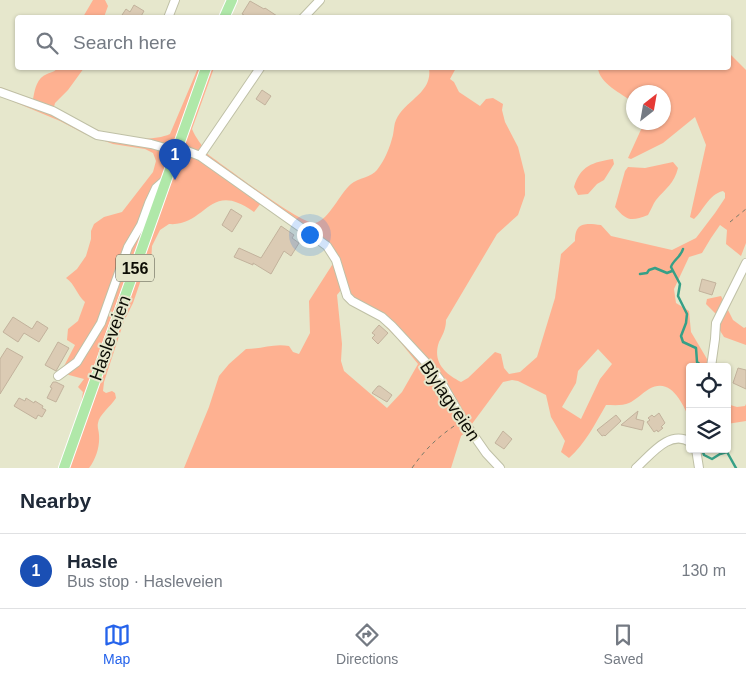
<!DOCTYPE html>
<html lang="en">
<head>
<meta charset="utf-8">
<style>
  :root { --surface:#fff; --page:#f2f2f3; --text:#1f2937; --muted:#747a83; --line:#e0e1e3; --accent:#2563eb }
  body { margin:0; font-family:Arial,sans-serif; background:var(--page); color:var(--text) }
  .controls { position:absolute; right:15px; bottom:15px; display:grid; overflow:hidden; border-radius:5px; box-shadow:0 1px 4px #0004 }
  .controls button { width:45px; height:45px; display:grid; place-items:center; padding:0; border:0; border-bottom:1px solid var(--line); background:var(--surface); color:var(--text); font:25px sans-serif }
  .compass { position:absolute; left:626px; top:85px; width:45px; height:45px; border-radius:50%; background:var(--surface); box-shadow:0 1px 4px #0004; rotate:31deg }
  .you { position:absolute; left:309px; top:234px; width:18px; height:18px; margin:-12px; border:4px solid #fff; border-radius:50%; background:#1a73e8; box-shadow:0 0 0 8px #1a73e833 }
  .badge { display:grid; place-items:center; width:32px; height:32px; border-radius:50%; background:var(--accent); color:#fff; font-size:16px; font-weight:700 }
  .pin { position:absolute; translate:-50% -41px; filter:drop-shadow(0 1px 2px #0008) }
  .pin::after { content:''; position:absolute; top:26px; width:18px; height:15px; background:inherit; clip-path:polygon(0 0,100% 0,50% 100%) }
  .list { margin:0; padding:0; list-style:none }
  h2 { display:flex; justify-content:space-between; align-items:center; height:65px; margin:0; padding:0 20px; font-size:21px }
  h2 small { font-size:16px; font-weight:400; color:var(--muted) }
  .list li { display:grid; grid-template-columns:32px 1fr auto; gap:15px; align-items:center; box-sizing:border-box; height:75px; padding:0 20px; border-top:1px solid var(--line) }
  .list b { display:block; font-size:19px; white-space:nowrap }
  .list p { margin:0; font-size:16px; white-space:nowrap; color:var(--muted) }
  .list em { font-size:16px; font-style:normal; color:var(--muted) }
  .icon { flex:none; width:28px; height:28px; fill:none; stroke:currentColor; stroke-width:2; stroke-linecap:round; stroke-linejoin:round }
  .map { position:relative; flex:none; width:746px; height:468px; overflow:hidden }
  .search { position:absolute; background:var(--surface); box-shadow:0 1px 4px #0004; left:15px; right:15px; top:15px; height:55px; display:flex; align-items:center; gap:12px; box-sizing:border-box; padding:0 18px; border-radius:5px; color:var(--muted); font-size:19px }
  .sheet { height:140px; background:var(--surface) }
  nav { display:flex; justify-content:space-around; align-items:center; box-sizing:border-box; height:70px; border-top:1px solid var(--line); background:var(--surface); font-size:14px; color:var(--muted) }
  nav a { display:grid; justify-items:center; gap:2px }
  nav .on { color:var(--accent) }
  .map>svg:first-child { display:block }
  .green { fill:#feb191; fill-rule:evenodd }
  .lines { fill:none; stroke-linecap:round; stroke-linejoin:round }
  .stream { stroke:#36a087; stroke-width:2.5 }
  .building { fill:#dbcbb4; stroke:#c2b29c }
  .minor-casing { stroke:#bfc0a6; stroke-width:10 }
  .major-casing { stroke:#fff; stroke-width:12 }
  .path { stroke:#797a68; stroke-width:1; stroke-dasharray:4 4; stroke-linecap:butt }
  .minor { stroke:#fff; stroke-width:8 }
  .major { stroke:#b0e8a9; stroke-width:10 }
  .labels { text-anchor:middle; stroke-width:4; stroke-linejoin:round; paint-order:stroke }
  .shield { fill:#e6e7cc; stroke:#4e4e41; stroke-width:1 }
  .shield-label { font-size:16px; font-weight:bold; fill:#0d0d05 }
  .street-label { font-size:18px; fill:#0d0d05; stroke:#e6e7cc }
</style>
</head>
<body>
<div class="map">
<svg width="746" height="468" viewBox="0 0 746 468">
  <rect width="100%" height="100%" fill="#e6e7cc"/>
  <path class="green" d="M93,0H105L108,6L104,17H83Z
    M729,53L746,70V243L741,256L726,244L727,230L720,225L711,238L702,253L689,257L674,289L676,303L689,311L691,332L710,364L709,367H690V420C683,404 671,376 649,389C642,393 636,400 629,403C623,406 613,405 606,405C595,424 585,444 569,458L561,452L565,441L551,417L546,395L518,381L512,380L503,382L466,432L461,436L451,468H184L209,407L219,376L229,364L246,349C261,349 274,343 289,346L293,352L299,354L310,333L309,301L334,262L326,248L261,203L254,212C208,179 207,227 169,224L160,230L152,246L151,263L144,271L133,303L124,321L104,382L103,391L106,393L112,391L115,393L116,398C111,406 99,415 98,423C97,427 99,431 99,435C100,446 96,459 89,468H59L81,405L83,392L78,387L84,379L69,375L62,370L75,345L67,340L68,329L78,321L85,302C77,295 75,284 66,278L77,269L86,256L91,239V231L94,224L104,217L122,212L153,172L156,161L153,153L145,149L113,144L85,134L60,121L0,96V87L33,99C35,88 37,78 47,74C52,72 54,72 58,68H84L68,90L55,103L54,107C70,115 84,124 100,131C117,139 153,142 170,134L198,68H214L192,129C196,139 202,144 206,153C222,164 301,225 315,223C329,220 340,193 351,184C358,178 372,177 377,170C385,160 390,147 393,135C394,130 394,124 396,120C405,100 433,93 429,68H456L450,79L454,82L459,92L480,106L486,99L493,98L503,104L502,110L505,122L518,147L525,175V195L518,215L497,234L446,320C446,329 443,334 439,342C432,362 445,374 461,382L468,378L495,352L501,354L504,368L509,374L520,372L537,357L555,298L561,254L575,241C575,222 585,223 601,225L611,236L672,250L696,238L715,213L725,198V193L723,191C708,195 704,210 694,219L690,217L706,145L695,117L663,143L631,159L628,158L644,123L664,122V92H634L633,102C622,94 599,83 598,68H728ZM341,290L343,297L379,320L397,338L418,364L402,392L387,408L344,371L341,361L342,344L337,295ZM598,349L612,364L600,379L581,419L562,407L576,383L578,371Z
    M613,159L614,164L604,180L597,184L588,194L578,195L574,187C580,166 593,162 613,159Z
    M673,162L678,168C674,184 666,188 656,200C653,204 651,210 648,215C632,221 627,222 615,207L625,171L628,167L645,168Z
    M721,296L733,320L744,328L746,327V345L724,337L719,329L720,318L706,304L707,299Z
    M727,404L737,407L745,406L746,404V421L727,424Z"/>
  <g class="lines">
    <path class="stream" d="M683,249C681,257 673,260 671,267L680,284L678,296L687,314L686,323L681,336L683,342L696,348L697,362L703,367
      M640,274L647,273L649,270L655,268L667,273L672,271
      M702,449L704,455L712,459L720,454L727,452L736,468"/>
  </g>
  <path class="building" d="M250,1L264,9L265,8L280,18H242L244,15L242,14Z
    M134,5L144,11L140,18H126L122,15L126,9L130,12Z
    M262,90L271,96L265,105L256,99Z
    M231,209L242,216L232,232L222,225Z
    M281,226L294,235L292,238L299,243L291,256L284,251L271,274L253,263V265L234,257L239,248L261,258Z
    M702,279L716,283L712,295L699,291Z
    M13,317L32,329L37,321L48,328L39,342L24,333L18,342L3,332Z
    M379,325L388,333L378,344L372,338L375,335L372,333Z
    M58,342L69,348L56,371L45,365Z
    M7,348L23,357L0,394V359Z
    M738,368L746,370V389L733,383Z
    M53,382H56L64,386L56,402L47,398L52,388L50,387Z
    M378,386H380L392,395L387,402L372,393Z
    M19,398L25,401L26,398L34,403L35,401L43,406L42,408L46,410L42,417L38,415L36,419L14,406Z
    M638,411L636,419L644,421L642,430L621,425Z
    M659,413L665,423L661,427L663,428L658,432L657,430L654,432L647,422L650,420L648,418L652,415L654,417Z
    M616,415L621,421L605,436L604,435L602,436L597,430Z
    M503,431L512,439L504,449L495,443Z"/>
  <g class="lines">
    <g class="minor-casing">
      <path id="minor" d="M168,18L175,0
        M303,18L320,0
        M0,92L53,111L97,135L151,144L176,151
        M177,147L200,156L327,246L336,260L347,296L352,301L382,317L392,326L431,368L440,380L463,420L486,453L500,468
        M200,156L260,68
        M711,367L715,339L716,323L746,263
        M58,376L77,362L101,323L128,247L141,225L149,203L156,188L165,180
        M696,449L699,468
        M636,468C650,456 669,429 690,442"/>
    </g>
    <g class="major-casing">
      <path id="major" d="M224,18L232,0
        M64,468L206,68"/>
    </g>
    <path class="path" d="M730,222L746,209
      M412,468C426,448 438,437 457,424"/>
    <use href="#minor" class="minor"/>
    <use href="#major" class="major"/>
  </g>
  <g class="labels">
    <rect class="shield" x="116" y="254.5" width="38" height="27" rx="4"/>
    <g class="shield-label">
      <text x="135" y="274">156</text>
    </g>
    <g class="street-label">
      <text transform="translate(110 338) rotate(-70)" y="6">Hasleveien</text>
      <text transform="translate(450 401) rotate(56)" y="6">Blylagveien</text>
    </g>
  </g>
</svg>
<div class="controls">
<button><svg class="icon" aria-label="locate" viewBox="0 0 24 24"><circle cx="12" cy="12" r="6"/><path d="M12 2v4M12 18v4M2 12h4M18 12h4"/></svg></button>
<button><svg class="icon" aria-label="layers" viewBox="0 0 24 24"><path d="M12 4l9 5-9 5-9-5zM3 14l9 5 9-5"/></svg></button>
</div>
<svg class="compass" viewBox="-18 -18 36 36"><path d="M0-13l5 13h-10z" fill="#e53935"/><path d="M0 13l5-13h-10z" fill="#747a83"/></svg>
<div class="you"></div>
<div class="pin badge" style="left:175px;top:180px;background:#1a4fb4">1</div>
<div class="search"><svg class="icon" aria-label="search" viewBox="0 0 24 24"><circle cx="10" cy="10" r="6"/><path d="M15 15l6 6"/></svg>Search here</div>
</div>
<section class="sheet">
<h2>Nearby<small></small></h2>
<ul class="list">
<li><span class="badge" style="background:#1a4fb4">1</span><div><b>Hasle</b><p>Bus stop · Hasleveien</p></div><em>130 m</em></li>
</ul>
</section>
<nav>
<a class="on"><svg class="icon" aria-label="map" viewBox="0 0 24 24"><path d="M3 6l6-2 6 2 6-2v14l-6 2-6-2-6 2zM9 4v14M15 6v14"/></svg>Map</a>
<a><svg class="icon" aria-label="directions" viewBox="0 0 24 24"><path d="M12 3l9 9-9 9-9-9zM9 14v-3h6M13 9l2 2-2 2"/></svg>Directions</a>
<a><svg class="icon" aria-label="saved" viewBox="0 0 24 24"><path d="M7 4h10v16l-5-4-5 4z"/></svg>Saved</a>
</nav>
</body>
</html>
